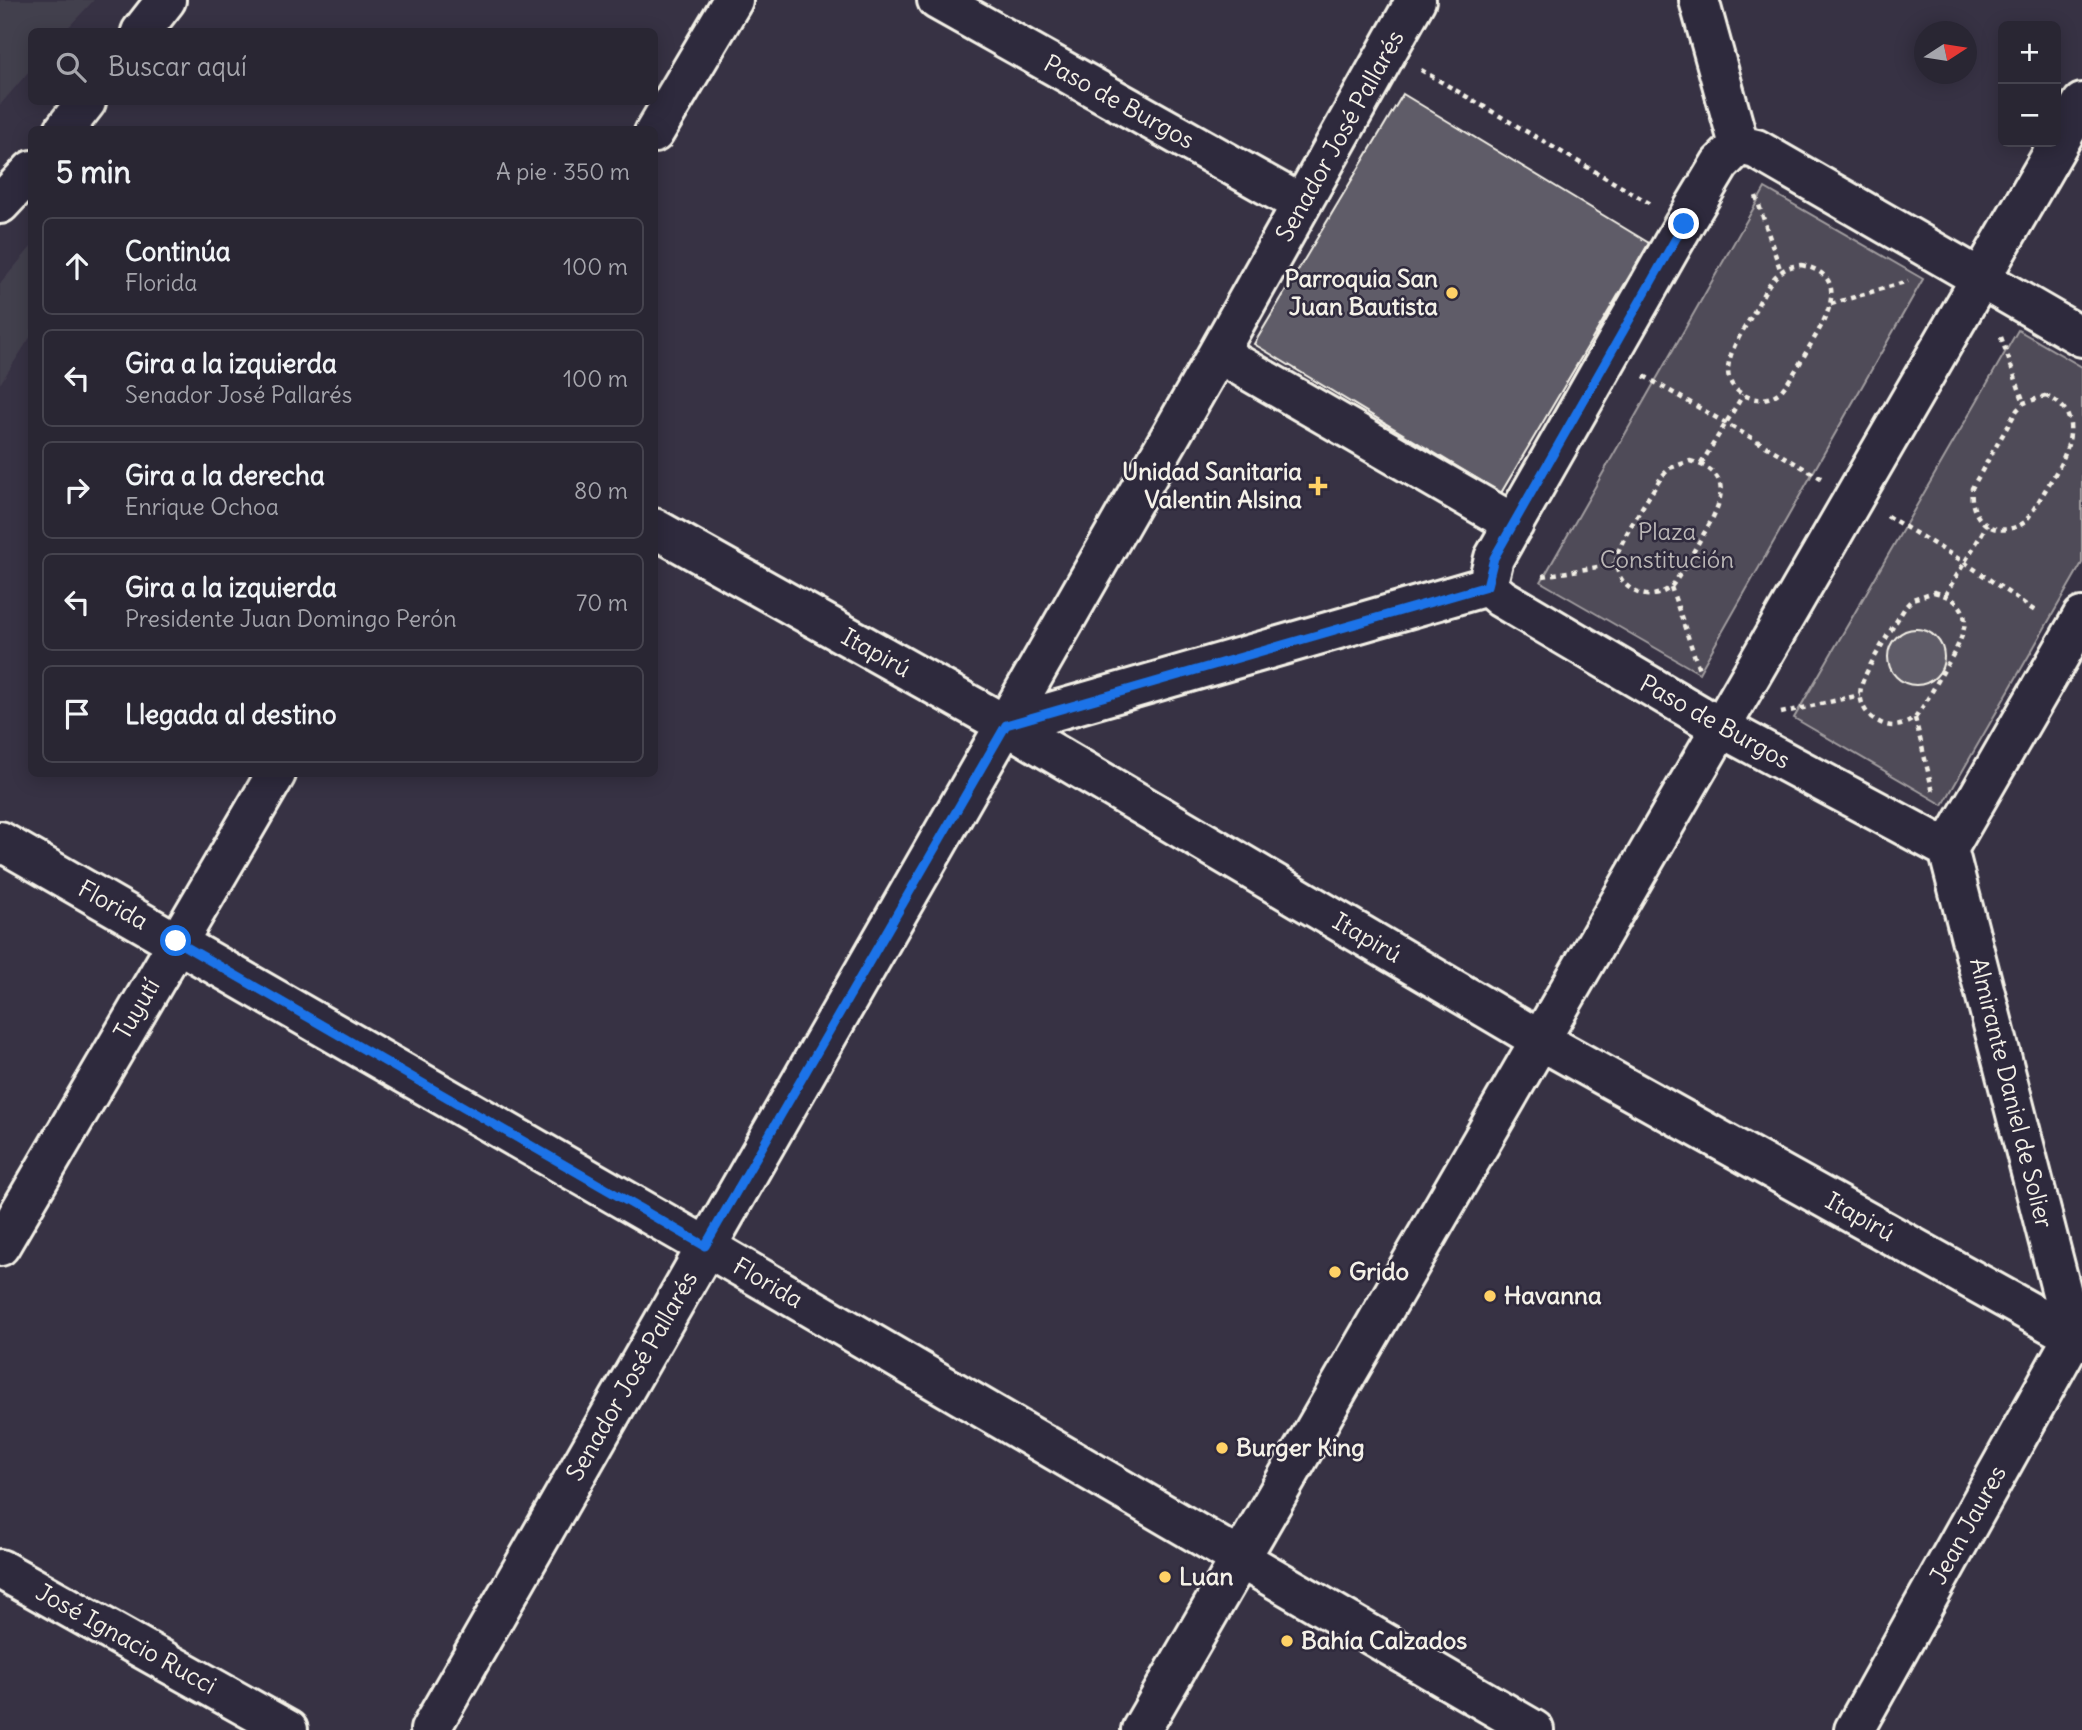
<!DOCTYPE html>
<html lang="es">
<head>
<meta charset="utf-8">
<style>
  :root { --surface:#292633; --page:#312e3b; --text:#f1f3f6; --muted:#a5a5ac; --line:#45434e }
  body { margin:0; font-family:Delius,sans-serif; background:var(--page); color:var(--text) }
  .controls { position:absolute; right:21px; top:21px; display:grid; overflow:hidden; border-radius:10px; box-shadow:0 4px 18px #0003 }
  .controls button { width:63px; height:63px; display:grid; place-items:center; padding:0; border:0; border-bottom:2px solid var(--line); background:var(--surface); color:var(--text); font:35px sans-serif }
  .compass { position:absolute; left:1914px; top:21px; width:63px; height:63px; border-radius:50%; background:var(--surface); box-shadow:0 4px 18px #0003; rotate:78deg }
  .stop { position:absolute; width:21px; height:21px; margin:-16px; border:5px solid #1a73e8; border-radius:50%; background:#fff }
  .stop.end { background:#1a73e8; border-color:#fff; box-shadow:0 2px 7px #0008 }
  .list { margin:0; padding:0; list-style:none }
  h2 { display:flex; justify-content:space-between; align-items:center; height:91px; margin:0; padding:0 28px; font-size:30px }
  h2 small { font-size:23px; font-weight:400; color:var(--muted) }
  .list li { display:grid; grid-template-columns:46px 1fr auto; gap:21px; align-items:center; box-sizing:border-box; height:98px; margin:0 14px 14px; padding:0 14px; border:2px solid var(--line); border-radius:10px }
  .list b { display:block; font-size:26px; white-space:nowrap }
  .list p { margin:0; font-size:23px; white-space:nowrap; color:var(--muted) }
  .list em { font-size:23px; font-style:normal; color:var(--muted) }
  .icon { flex:none; width:38px; height:38px; fill:none; stroke:currentColor; stroke-width:2; stroke-linecap:round; stroke-linejoin:round }
  .map { position:relative; flex:none; width:2082px; height:1730px; overflow:hidden }
  .search { position:absolute; background:var(--surface); box-shadow:0 4px 18px #0003; left:28px; top:28px; width:630px; height:77px; display:flex; align-items:center; gap:18px; box-sizing:border-box; padding:0 24px; border-radius:10px; color:var(--muted); font-size:26px }
  .panel { position:absolute; background:var(--surface); box-shadow:0 4px 18px #0003; left:28px; top:126px; width:630px; height:651px; border-radius:10px }
  .map>svg:first-child { display:block }
  .built { fill:#433f4e }
  .green { fill:#504b59; stroke:#a29ea0; stroke-width:2 }
  .building { fill:#5f5c67; stroke:#f4f1e8; stroke-width:2 }
  .lines { fill:none; stroke-linecap:round; stroke-linejoin:round }
  .minor-casing { stroke:#f4f1e8; stroke-width:44 }
  .tertiary-casing { stroke:#f4f1e8; stroke-width:44 }
  .secondary-casing { stroke:#f4f1e8; stroke-width:44 }
  .path { stroke:#f4f1e8; stroke-width:4.5; stroke-dasharray:5 5; stroke-linecap:butt }
  .minor { stroke:#2f2a3d; stroke-width:38 }
  .tertiary { stroke:#2f2a3d; stroke-width:38 }
  .secondary { stroke:#2f2a3d; stroke-width:38 }
  .route { stroke:#1a73e8; stroke-width:9 }
  .poi-dot { fill:#ffd166; stroke:#2f2a3d; stroke-width:2.5 }
  .labels { text-anchor:middle; stroke-width:5; stroke-linejoin:round; paint-order:stroke }
  .street-label { font-size:24px; fill:#f4f1e8; stroke:#2f2a3d }
  .poi-label { font-size:24px; font-weight:bold; fill:#f4f1e8; stroke:#2f2a3d; text-anchor:start }
  .park-label { font-size:24px; fill:#bbb7b6; stroke:#2f2a3d }
</style>
</head>
<body>
<div class="map">
<svg width="2082" height="1730" viewBox="0 0 2082 1730">
  <rect width="100%" height="100%" fill="#373244"/>
  <filter id="ink" filterUnits="userSpaceOnUse"><feTurbulence type="fractalNoise" baseFrequency=".0143" numOctaves="2"/><feDisplacementMap in="SourceGraphic" scale="14" xChannelSelector="R" yChannelSelector="G"/><feConvolveMatrix kernelMatrix="1 2 1 2 8 2 1 2 1" color-interpolation-filters="sRGB"/></filter>
  <g filter="url(#ink)">
    <path class="built" d="M0,0H94L65,31L32,32L31,69L0,105Z
      M31,247V336L0,384V284Z"/>
    <path class="green" d="M1765,188L1923,279L1699,673L1541,582Z
      M2018,330L2082,367V563L1943,805L1794,718Z"/>
    <path class="building" d="M1403,94L1649,243L1501,493L1254,344Z
      M1888 657a28 28 0 1 1 56 0a28 28 0 1 1-56 0Z"/>
    <g class="lines">
      <g class="minor-casing">
        <path id="minor" d="M937,0L1301,204
          M1699,0L1739,145
          M654,133L733,0
          M1739,145L1756,149L2082,337
          M1218,353L1514,524
          M654,528L1006,725L1540,1040L2082,1341
          M1487,586L1501,598L1720,727L1948,849
          M1487,586L1494,558L1684,224L1720,164L1739,145
          M1006,725L1487,586
          M0,841L705,1246L1534,1730
          M1948,849L2073,1336
          M1948,849L2082,617
          M0,1246L276,774
          M0,1569L288,1730
          M430,1730L1218,353L1416,0
          M1854,1730L2082,1321"/>
      </g>
      <g class="tertiary-casing">
        <path id="tertiary" d="M1141,1730L2082,103"/>
      </g>
      <g class="secondary-casing">
        <path id="secondary" d="M141,32L166,0
          M64,130L86,102
          M0,204L32,170"/>
      </g>
      <path class="path" d="M1421,70L1649,203
        M1756,196L1781,272
        M1801,265C1854,276 1825,320 1808,349C1800,363 1792,378 1781,391C1771,399 1759,402 1746,396C1708,378 1740,336 1754,312C1761,299 1768,281 1781,272C1787,267 1793,266 1801,265Z
        M1831,304L1908,281
        M2001,337L2024,403
        M1644,376L1821,478
        M2045,396C2082,409 2072,445 2055,474C2045,490 2036,507 2025,522C1997,541 1968,522 1972,488L2017,410L2024,403Z
        M1690,461C1740,474 1718,510 1700,540C1691,556 1682,573 1671,587C1660,595 1649,598 1636,592C1622,585 1614,571 1617,556C1621,538 1651,494 1662,476L1670,468Z
        M1701,464L1743,395
        M1887,516L1964,562L2038,613
        M1543,576L1616,564
        M1671,587L1699,669
        M1934,592C1984,605 1962,640 1944,670C1935,686 1926,703 1915,718C1903,726 1892,729 1879,722C1866,716 1858,702 1861,687C1865,669 1895,624 1906,606L1913,599Z
        M1945,595L1987,525
        M1781,713L1860,695
        M1915,718L1933,792"/>
      <use href="#minor" class="minor"/>
      <use href="#tertiary" class="tertiary"/>
      <use href="#secondary" class="secondary"/>
    </g>
  </g>
  <g class="lines" filter="url(#ink)">
    <path class="route" d="M176,941L705,1246L1006,725L1487,586L1494,558L1684,224"/>
  </g>
  <g class="poi-dot">
    <circle cx="1452" cy="293" r="7"/>
    <path d="M1314.5 475.5h7v7h7v7h-7v7h-7v-7h-7v-7h7z"/>
    <circle cx="1335" cy="1272" r="7"/>
    <circle cx="1490" cy="1296" r="7"/>
    <circle cx="1222" cy="1448" r="7"/>
    <circle cx="1165" cy="1577" r="7"/>
    <circle cx="1287" cy="1641" r="7"/>
  </g>
  <g class="labels">
    <g class="street-label">
      <text transform="translate(1119 102) rotate(29)" y="8">Paso de Burgos</text>
      <text transform="translate(1340 136) rotate(-61)" y="8">Senador José Pallarés</text>
      <text transform="translate(876 653) rotate(29)" y="8">Itapirú</text>
      <text transform="translate(1715 722) rotate(29)" y="8">Paso de Burgos</text>
      <text transform="translate(113 905) rotate(29)" y="8">Florida</text>
      <text transform="translate(1367 938) rotate(30)" y="8">Itapirú</text>
      <text transform="translate(137 1009) rotate(-60)" y="8">Tuyutí</text>
      <text transform="translate(2011 1093) rotate(76)" y="8">Almirante Daniel de Solier</text>
      <text transform="translate(1860 1217) rotate(29)" y="8">Itapirú</text>
      <text transform="translate(768 1283) rotate(30)" y="8">Florida</text>
      <text transform="translate(632 1376) rotate(-60)" y="8">Senador José Pallarés</text>
      <text transform="translate(1968 1525) rotate(-61)" y="8">Jean Jaures</text>
      <text transform="translate(126 1639) rotate(29)" y="8">José Ignacio Rucci</text>
    </g>
    <g class="poi-label">
      <text x="1438" y="287" text-anchor="end">Parroquia San<tspan x="1438" dy="28">Juan Bautista</tspan></text>
      <text x="1302" y="480" text-anchor="end">Unidad Sanitaria<tspan x="1302" dy="28">Valentin Alsina</tspan></text>
      <text x="1349" y="1280">Grido</text>
      <text x="1504" y="1304">Havanna</text>
      <text x="1236" y="1456">Burger King</text>
      <text x="1179" y="1585">Luan</text>
      <text x="1301" y="1649">Bahía Calzados</text>
    </g>
    <g class="park-label">
      <text x="1667" y="540">Plaza<tspan x="1667" dy="28">Constitución</tspan></text>
    </g>
  </g>
</svg>
<div class="controls">
<button>+</button>
<button>−</button>
</div>
<svg class="compass" viewBox="-18 -18 36 36"><path d="M0-13l5 13h-10z" fill="#e53935"/><path d="M0 13l5-13h-10z" fill="#a5a5ac"/></svg>
<div class="stop" style="left:176px;top:941px"></div>
<div class="stop end" style="left:1684px;top:224px"></div>
<div class="search"><svg class="icon" aria-label="search" viewBox="0 0 24 24"><circle cx="10" cy="10" r="6"/><path d="M15 15l6 6"/></svg>Buscar aquí</div>
<section class="panel">
<h2>5 min<small>A pie · 350 m</small></h2>
<ul class="list">
<li><svg class="icon" aria-label="ahead" viewBox="0 0 24 24"><path d="M12 20V5M6 11l6-6 6 6"/></svg><div><b>Continúa</b><p>Florida</p></div><em>100 m</em></li>
<li><svg class="icon" aria-label="left" viewBox="0 0 24 24"><path d="M17 20v-9H6M10 6l-5 5 5 5"/></svg><div><b>Gira a la izquierda</b><p>Senador José Pallarés</p></div><em>100 m</em></li>
<li><svg class="icon" aria-label="right" viewBox="0 0 24 24"><path d="M7 20v-9h11M14 6l5 5-5 5"/></svg><div><b>Gira a la derecha</b><p>Enrique Ochoa</p></div><em>80 m</em></li>
<li><svg class="icon" aria-label="left" viewBox="0 0 24 24"><path d="M17 20v-9H6M10 6l-5 5 5 5"/></svg><div><b>Gira a la izquierda</b><p>Presidente Juan Domingo Perón</p></div><em>70 m</em></li>
<li><svg class="icon" aria-label="arrive" viewBox="0 0 24 24"><path d="M6 21V4h12l-3 4 3 4H6"/></svg><div><b>Llegada al destino</b></div></li>
</ul>
</section>
</div>
</body>
</html>
